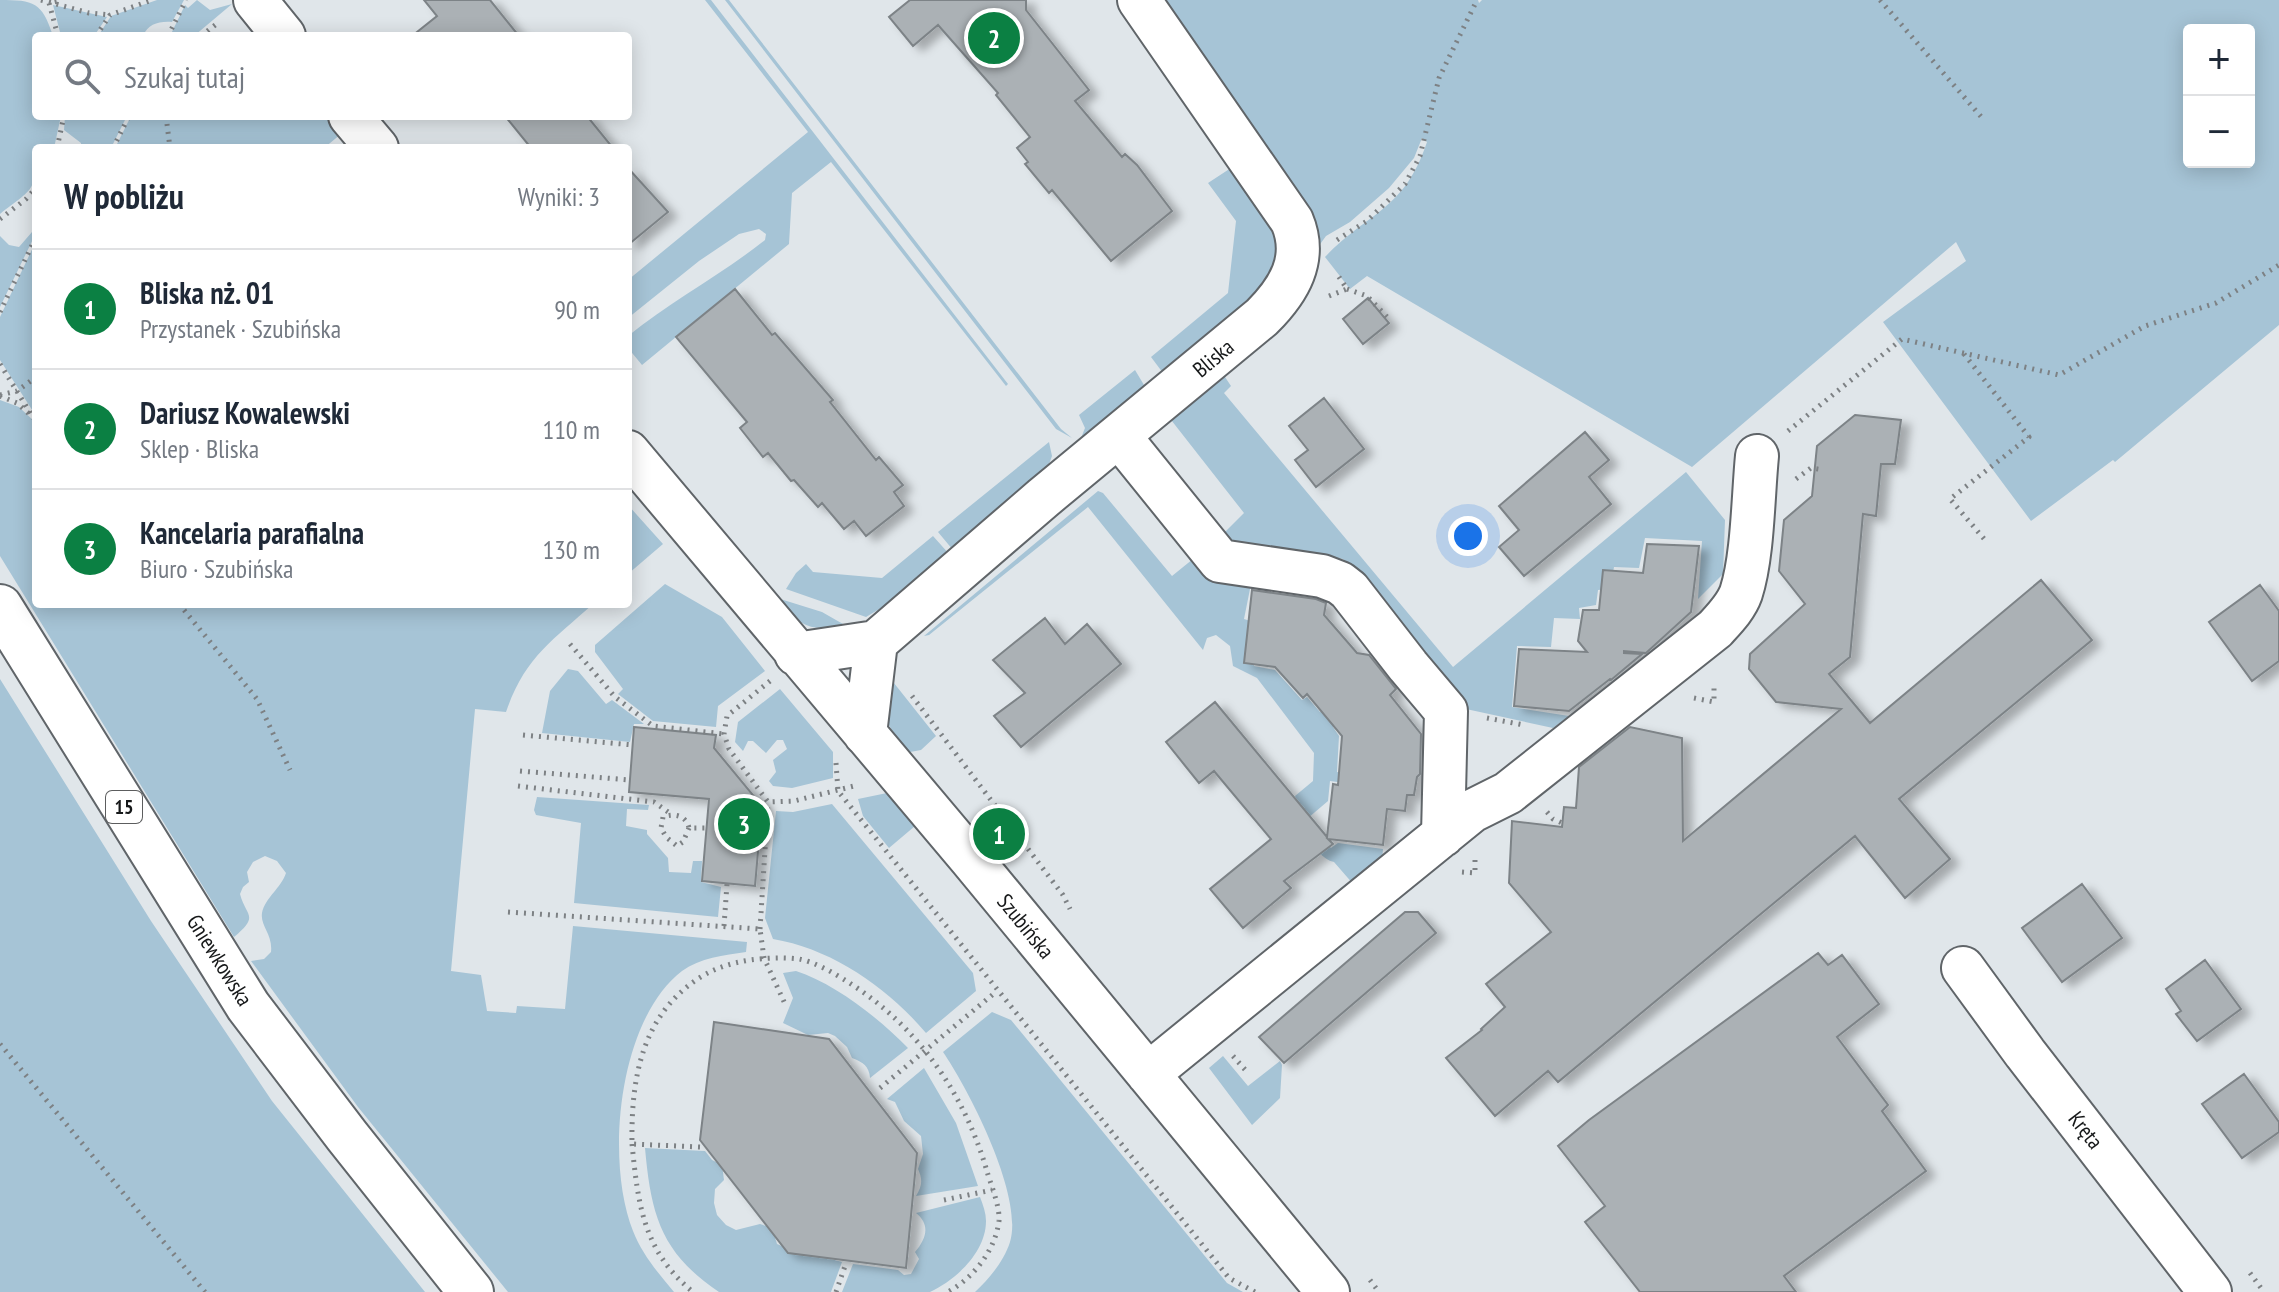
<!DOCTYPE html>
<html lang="pl">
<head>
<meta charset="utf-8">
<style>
  :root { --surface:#fff; --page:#f6f6f7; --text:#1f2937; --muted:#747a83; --line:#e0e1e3; --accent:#0b8043 }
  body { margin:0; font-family:"PT Sans Narrow",sans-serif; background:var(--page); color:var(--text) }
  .controls { position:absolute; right:24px; top:24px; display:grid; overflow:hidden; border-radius:8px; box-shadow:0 4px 20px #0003 }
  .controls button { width:72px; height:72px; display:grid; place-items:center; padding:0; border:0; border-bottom:2px solid var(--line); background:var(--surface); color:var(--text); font:40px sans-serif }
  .you { position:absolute; left:1468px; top:536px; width:28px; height:28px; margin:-20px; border:6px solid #fff; border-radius:50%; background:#1a73e8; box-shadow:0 0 0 12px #1a73e833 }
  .badge { display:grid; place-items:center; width:52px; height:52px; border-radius:50%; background:var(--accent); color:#fff; font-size:26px; font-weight:700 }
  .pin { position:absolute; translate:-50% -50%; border:4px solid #fff; box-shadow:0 2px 8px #0006 }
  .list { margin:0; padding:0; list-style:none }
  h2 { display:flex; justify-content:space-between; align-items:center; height:104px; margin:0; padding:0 32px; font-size:34px }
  h2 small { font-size:26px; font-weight:400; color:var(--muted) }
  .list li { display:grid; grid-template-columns:52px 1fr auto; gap:24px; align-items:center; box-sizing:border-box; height:120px; padding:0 32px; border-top:2px solid var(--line) }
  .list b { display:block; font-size:30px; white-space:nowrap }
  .list p { margin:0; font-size:26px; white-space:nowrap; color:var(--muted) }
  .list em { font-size:26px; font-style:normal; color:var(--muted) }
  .icon { flex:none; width:44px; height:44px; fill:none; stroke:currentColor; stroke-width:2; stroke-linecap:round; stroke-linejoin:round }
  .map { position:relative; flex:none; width:2279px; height:1292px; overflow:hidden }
  .search { position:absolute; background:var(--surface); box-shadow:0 4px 20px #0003; left:32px; top:32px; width:600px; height:88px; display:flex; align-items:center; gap:20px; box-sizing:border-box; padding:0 28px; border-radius:8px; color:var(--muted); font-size:30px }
  .panel { position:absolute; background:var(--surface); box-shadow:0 4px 20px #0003; left:32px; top:144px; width:600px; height:464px; border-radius:8px }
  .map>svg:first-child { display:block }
  .green { fill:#a6c4d6; fill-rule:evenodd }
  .building { fill:#abb1b5; stroke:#7d8387; stroke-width:2; filter:url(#shadow) }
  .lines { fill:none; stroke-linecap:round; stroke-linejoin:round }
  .street-casing { stroke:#606569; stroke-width:46 }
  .primary-casing { stroke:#606569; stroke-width:48 }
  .path { stroke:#7d8184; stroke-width:5; stroke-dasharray:2 6; stroke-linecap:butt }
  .street { stroke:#fff; stroke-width:42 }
  .primary { stroke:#fff; stroke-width:44 }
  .labels { text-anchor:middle; stroke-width:6; stroke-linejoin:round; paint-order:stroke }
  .shield { fill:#fff; stroke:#5c5d5e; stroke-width:2 }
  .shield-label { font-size:20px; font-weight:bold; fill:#161819 }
  .street-label { font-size:22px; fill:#161819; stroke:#fff }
</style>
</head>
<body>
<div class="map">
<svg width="2279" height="1292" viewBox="0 0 2279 1292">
  <defs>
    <filter id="shadow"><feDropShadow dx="9" dy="5" stdDeviation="4" flood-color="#0004"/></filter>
  </defs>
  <rect width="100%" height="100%" fill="#e0e6ea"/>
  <path class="green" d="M0,0C34,0 42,2 53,36H36V116H61L54,148H36C36,193 34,187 0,214Z
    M157,0H184L172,22C159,21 148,24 143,36H98L111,16Z
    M197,0L210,10L232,4L194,36H170L185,5L188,8Z
    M705,0H711L1008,384L1006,386L831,162L792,193L789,244L642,365L628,348V336C671,301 721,275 765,240L766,234L759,229L739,234L699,261L628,318V280L808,132Z
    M725,0H729L1061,429L1072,438L1056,429Z
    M1159,0H1478L1479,3L1482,0H2279V325L2115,462L2113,460L2031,521L1883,322L1966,261L1956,242L1692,467L1367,276L1350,289L1325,257C1369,211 1404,211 1427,142L1422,138L1414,158L1389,188L1350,222L1326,236L1318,247ZM2189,30H2249V162H2189Z
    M53,5L107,17L94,36H61Z
    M65,116H127L111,148H81V143L64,130Z
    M131,116H326L341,134L324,148H115Z
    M1237,164L1277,223L1279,276L1163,373L1151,357L1228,293L1236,221L1208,183Z
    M36,210V233L0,307V236L9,245L19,247L32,232Z
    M36,241V416L0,360V317Z
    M1135,370L1144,385L1145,392L1093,433L1081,438L1085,428L1079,415Z
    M1220,375L1225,377L1231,386L1224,393L1453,667L1686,472L1725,520L1723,574L1698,599L1702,541L1645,538L1639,568L1614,567L1610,589L1598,590L1596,605L1579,608L1580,619L1554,618L1551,647L1517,646L1512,707L1569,716L1553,728L1466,709L1343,559L1230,545L1222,535L1244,513L1168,416Z
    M0,400L19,407L36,423V604H593C552,641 525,657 506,712L475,709L451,971L481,975L487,1011L516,1013L517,1006L565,1009L573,926L747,942L746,952C724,955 700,958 682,971C618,1020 605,1161 633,1231C642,1254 658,1273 674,1292H508L358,1107L251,961L264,959L271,952C273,934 260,926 262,913C265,898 281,888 286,873L277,861L265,856L253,862L247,872L249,882L243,887L240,894C246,917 260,915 234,937L0,556Z
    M1049,442L1052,456L1045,475L953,550L938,532Z
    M1098,491L1103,493L1172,576L1193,559L1251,584L1244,619L1257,623L1254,666L1275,670L1302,700L1307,697L1320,712L1324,710L1335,725L1333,727L1339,736L1337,772L1346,773L1345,783L1330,781L1328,801L1308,818L1331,848L1338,843L1383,849L1382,860L1354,885L1334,862C1311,857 1302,817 1295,796L1313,781L1314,753L1257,678L1233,666L1230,646L1216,635L1207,638L1203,650L1088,507L929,635L924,636Z
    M628,505L663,544L628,574Z
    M933,536L950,555L896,599L866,617L786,589L796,573L806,564L813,572L882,578Z
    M665,584L722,617L765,671L718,706L716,727L653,721L618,694L623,689L595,652V645Z
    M777,598L822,612L843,624C807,634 800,624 777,598Z
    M568,669L578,671L606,704L612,700L644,724H634L630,742L542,733L550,691Z
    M886,673L936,736L921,750L910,752C880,719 883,716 886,673Z
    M0,679L151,921L272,1101L425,1292H0Z
    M780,689L833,752V778L792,788L773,786L769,781L776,772L773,760L787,749L783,740H777L766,753L753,741H748L743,751L735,742L738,722Z
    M887,793L915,826L889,848L863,816L858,799Z
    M537,797L649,805L648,810L627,809L626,826L647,830V834L668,858L669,872L691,873L693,861H702L701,882L721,887L718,917L574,903L581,823L536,815L534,810Z
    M832,804L973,973L976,991L926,1033C887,987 832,949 773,939L765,918L776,811L793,812Z
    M796,971C834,983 880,1019 908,1048L870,1078C869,1066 863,1062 852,1058L847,1047L835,1036L828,1033L808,1035L783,1023L793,998L783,973Z
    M992,1012L1011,1020L1227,1283L1243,1292H975C989,1279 1004,1261 1010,1242C1024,1196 969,1090 943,1052Z
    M1223,1056L1248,1086L1280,1061L1282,1065L1280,1098L1252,1125L1209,1068Z
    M924,1068L956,1123L978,1186L916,1196C922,1186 923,1180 918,1169L923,1154L921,1136L904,1121L895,1102L887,1099Z
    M645,1148L705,1151L712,1160L722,1165L724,1180L715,1189L714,1203L717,1215L726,1225L736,1230L760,1224L772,1228L777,1244C797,1254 820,1255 842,1262L831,1292H719C661,1253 651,1215 645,1148Z
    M980,1197C983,1205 986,1213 986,1221C986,1252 956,1280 930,1292H842L853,1264L898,1270L904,1275L911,1274L919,1259L915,1252C926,1239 931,1225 916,1213Z"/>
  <path class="building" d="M424,0H490L519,36H412L437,16Z
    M910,0H1026V10L1089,90L1075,101L1122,157L1125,154L1137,165L1172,211L1111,261L1052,190L1049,193L1025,164L1028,162L1017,148L1030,137L996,95L998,93L938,25L913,46L889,17Z
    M505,116H587L613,148H531Z
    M628,168L668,212L628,245Z
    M735,289L772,335L775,333L833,400L830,402L876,460L879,457L903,485L894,492L904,506L866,536L854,521L844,529L822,503L818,507L794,480L791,481L768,453L763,457L740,428L747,422L676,337Z
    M1368,298L1389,323L1363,344L1343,319Z
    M1324,398L1364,449L1316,487L1295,460L1308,450L1289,426Z
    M1855,415L1901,420L1895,464H1881L1876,516L1863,514L1850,657L1829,674L1870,723L2041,580L2092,640L1899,799L1950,859L1905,898L1855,836L1558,1082L1548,1071L1495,1116L1446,1058L1482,1030L1481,1029L1505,1007L1486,984L1551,932L1509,883L1512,821L1562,827L1564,807L1576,808L1579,767L1630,727L1682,738L1683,841L1841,709L1776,702L1749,669L1750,654L1805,604L1779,571L1784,520L1812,496L1817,446Z
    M1585,432L1609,460L1589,477L1611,504L1524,576L1499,547L1519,530L1499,506Z
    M1647,544L1699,546L1691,612L1646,653L1624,651V653L1642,654L1611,680L1610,679L1569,711L1514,706L1519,649L1587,652L1578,641L1583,610H1599L1603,570L1643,573Z
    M2260,585L2279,611V661L2252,681L2209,622Z
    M1252,590L1316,599L1326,603L1324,615L1357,653L1369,655L1396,689L1390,695L1421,734L1420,774L1417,777L1414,795H1407L1405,811L1387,809L1383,845L1328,839L1333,844L1284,881L1291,888L1243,928L1210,889L1271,839L1214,771L1199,783L1166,742L1215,702L1327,837L1333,784L1338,785L1342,736L1307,694L1303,698L1275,667L1244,663Z
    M1045,618L1065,644L1087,624L1121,664L1021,747L994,716L1025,693L993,660Z
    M634,727L716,735L714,748L762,806L755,886L702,881L709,799L629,792Z
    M2082,884L2122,938L2062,982L2022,928Z
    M1405,912H1418L1436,933L1284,1063L1259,1037Z
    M1818,953L1828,965L1842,955L1879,1004L1837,1037L1888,1105L1882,1111L1926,1171L1784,1276L1796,1292H1640L1585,1222L1605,1206L1558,1146L1589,1120Z
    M2205,960L2241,1009L2197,1041L2176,1014L2181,1011L2166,989Z
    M714,1022L829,1039L917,1153L906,1268L788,1253L700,1140Z
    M2244,1074L2279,1122V1132L2242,1158L2202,1104Z"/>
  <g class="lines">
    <g class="street-casing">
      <path id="street" d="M255,0L284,36
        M350,116L377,148
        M1119,436L1220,561L1322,576L1340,583L1349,590L1408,666L1446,711L1443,835
        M628,452L970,858L1328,1292
        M796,654L876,642L1043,498L1262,317C1289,290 1308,259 1292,221L1139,0
        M865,734L876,642
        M1963,968L2025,1053L2210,1292
        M1148,1074L1472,811L1508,793L1715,629C1725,618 1736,607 1741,593C1753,556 1753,496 1757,456"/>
    </g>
    <g class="primary-casing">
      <path id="primary" d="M0,607L248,1006L347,1136L471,1292"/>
    </g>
    <path class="path" d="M41,0L89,13L110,15
      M1880,0L1984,120
      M58,36L49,3L62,0
      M96,36L110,15L152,0
      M168,36L186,0
      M201,36L219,22
      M166,116L170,148
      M57,148L64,116
      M113,148L129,116
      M0,219L26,199L36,188
      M1337,240L1367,221L1405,184L1420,156L1439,78L1477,0
      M1347,289L1367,296L1389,319
      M1329,296L1347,289L1337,274
      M0,312L36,237
      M1964,354L2029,437L1950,499L1986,541
      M0,364L31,414
      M0,395L17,391L36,377
      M0,396L17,403L36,420
      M1788,431L1902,339L2059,375L2145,326L2216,303L2279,265
      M1796,479L1811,468L1824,470
      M179,604L257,699L290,770
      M570,644L615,697L653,726L724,734
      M770,681L727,716L724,734L729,749L768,802L794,801L854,786
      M912,696L1063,895L1070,909
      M1694,698L1714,702V685
      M1487,718L1524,725
      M523,735L633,745
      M836,763L838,791L1229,1278L1255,1292
      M520,771L630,780
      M518,786L654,802L671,814
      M1547,812L1553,819L1562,823
      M689,828L683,842L677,846L666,837L661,828L663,817C674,813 686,815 689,828H707
      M1462,872L1475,873V860
      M508,912L760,929L764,958L786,1006
      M724,926L727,884
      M760,929L768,802
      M0,1044L205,1292
      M1233,1056L1248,1073
      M880,1088L997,991
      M632,1144C638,1204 643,1251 693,1292
      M700,1147L632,1144C631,1080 641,1016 699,978C715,968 731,963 750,960C765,958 783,957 799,959C815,962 834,973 848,982C916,1025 963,1091 986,1168C990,1183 1000,1205 999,1221C995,1251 973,1278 948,1292
      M944,1200L992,1190
      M2250,1273L2264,1292
      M1370,1280L1379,1292
      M836,1292L845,1266"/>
    <use href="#street" class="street"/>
    <use href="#primary" class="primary"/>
  </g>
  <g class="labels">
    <rect class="shield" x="106" y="791" width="36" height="32" rx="6"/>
    <g class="shield-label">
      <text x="124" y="814">15</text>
    </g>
    <g class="street-label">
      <text transform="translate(1213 358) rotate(-40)" y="8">Bliska</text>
      <text transform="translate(1026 926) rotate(51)" y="8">Szubińska</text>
      <text transform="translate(220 960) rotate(58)" y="8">Gniewkowska</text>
      <text transform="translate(2086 1130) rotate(52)" y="8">Kręta</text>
    </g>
  </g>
</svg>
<div class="controls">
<button>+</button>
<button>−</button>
</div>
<div class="you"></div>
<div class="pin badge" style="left:999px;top:834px">1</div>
<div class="pin badge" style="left:994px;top:38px">2</div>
<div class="pin badge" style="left:744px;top:824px">3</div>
<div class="search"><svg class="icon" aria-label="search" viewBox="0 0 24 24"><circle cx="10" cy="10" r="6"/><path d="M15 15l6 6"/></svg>Szukaj tutaj</div>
<section class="panel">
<h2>W pobliżu<small>Wyniki: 3</small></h2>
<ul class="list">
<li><span class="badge">1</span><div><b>Bliska nż. 01</b><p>Przystanek · Szubińska</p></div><em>90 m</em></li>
<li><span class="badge">2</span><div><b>Dariusz Kowalewski</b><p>Sklep · Bliska</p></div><em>110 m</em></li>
<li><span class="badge">3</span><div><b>Kancelaria parafialna</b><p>Biuro · Szubińska</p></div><em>130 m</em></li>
</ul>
</section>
</div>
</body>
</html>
